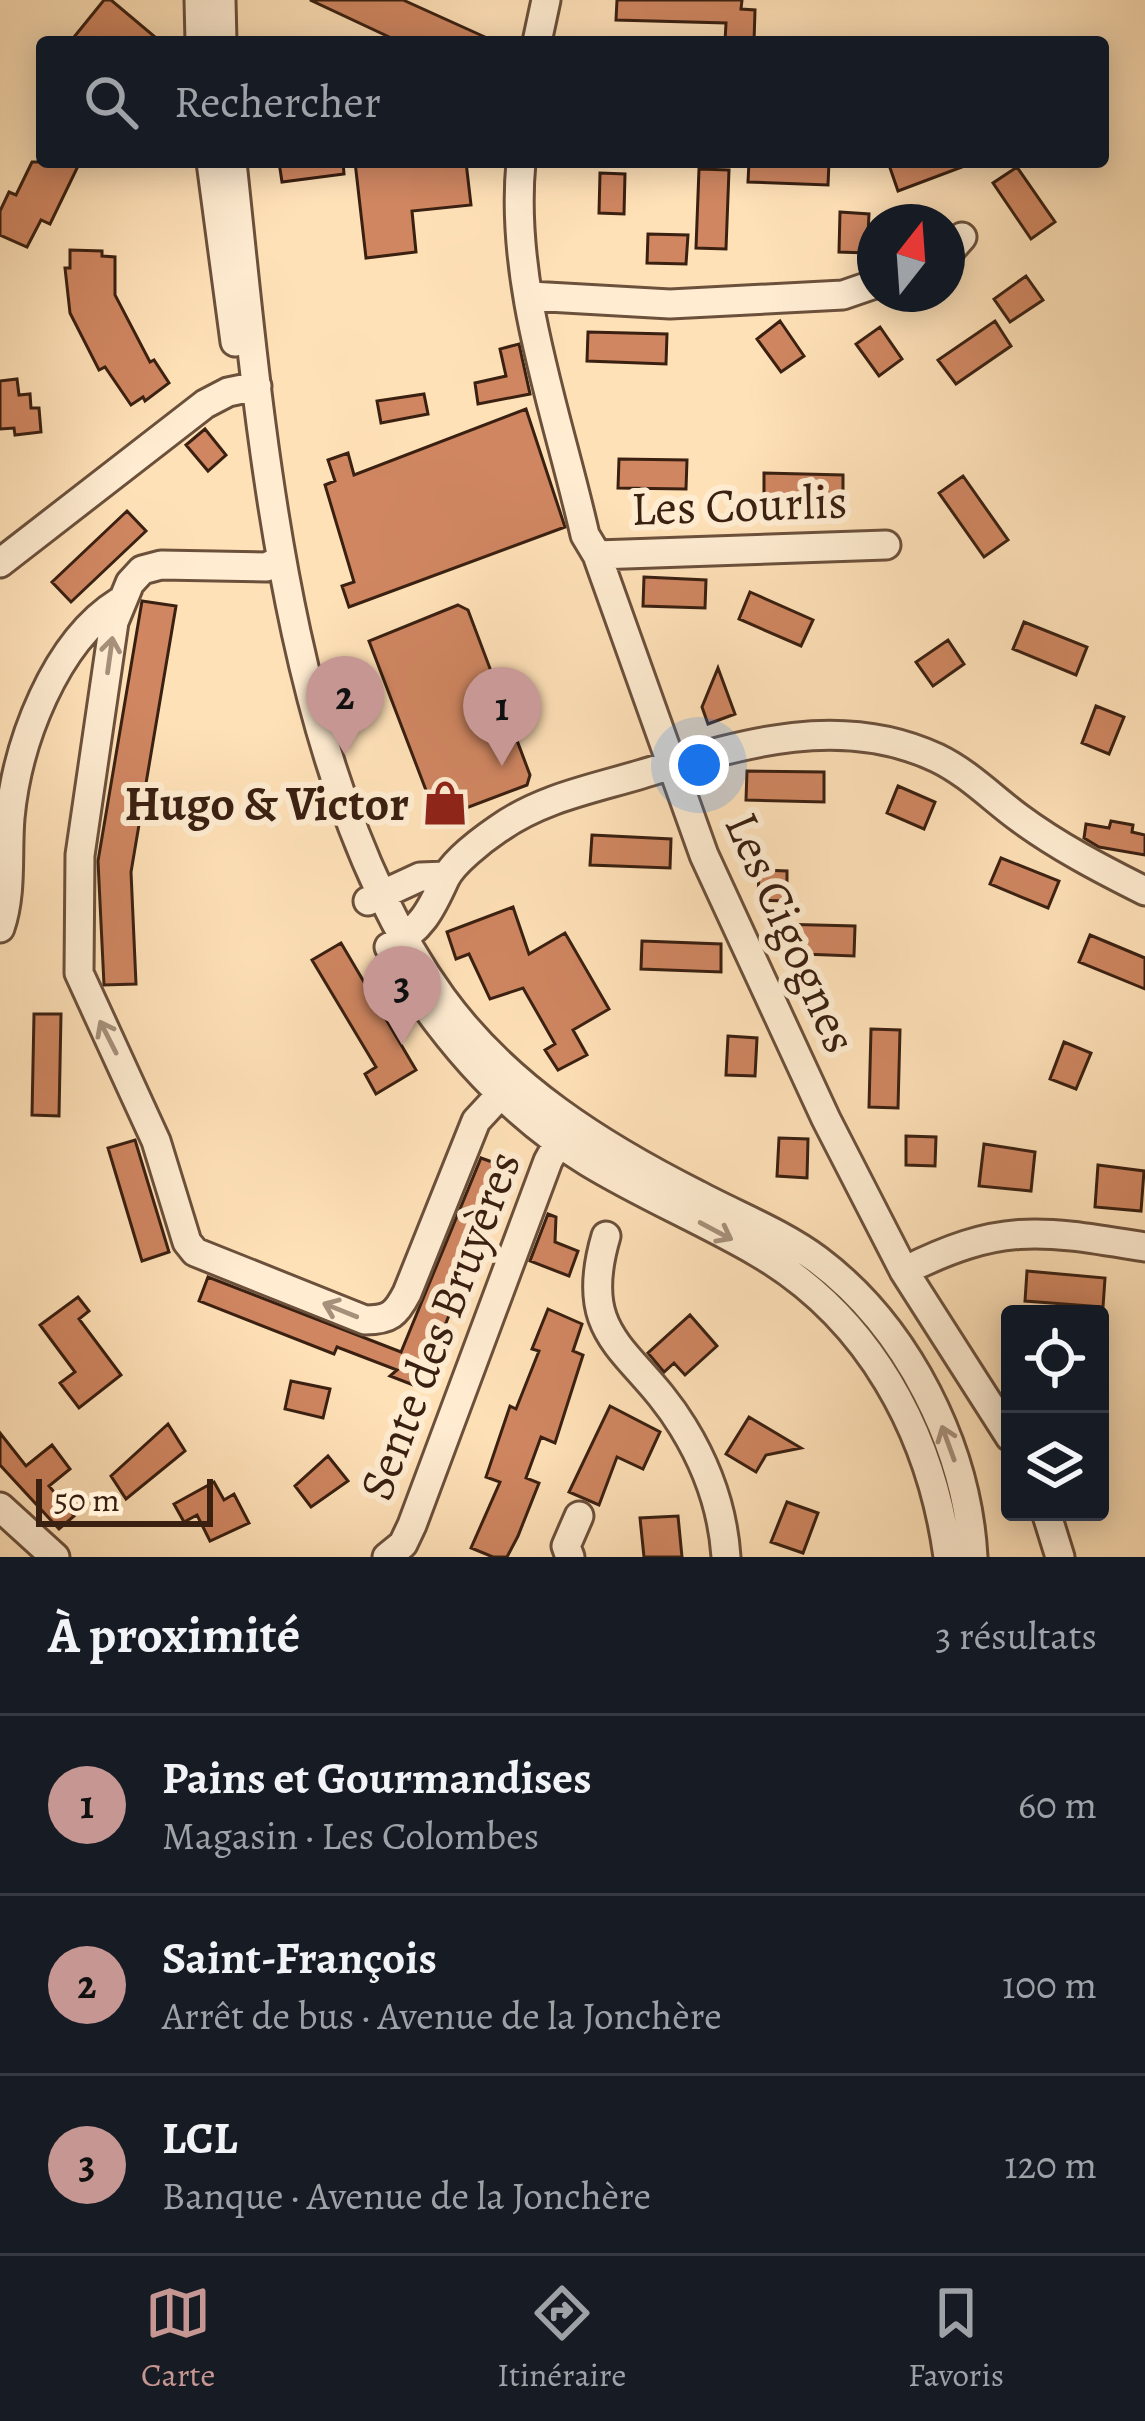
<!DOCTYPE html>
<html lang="fr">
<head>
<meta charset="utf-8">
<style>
  :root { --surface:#171b24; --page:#242831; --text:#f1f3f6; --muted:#9ea1a6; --line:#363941; --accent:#c59692 }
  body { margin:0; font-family:Alegreya,serif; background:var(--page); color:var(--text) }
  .controls { position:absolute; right:36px; bottom:36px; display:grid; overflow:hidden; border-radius:12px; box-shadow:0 6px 30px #0003 }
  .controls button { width:108px; height:108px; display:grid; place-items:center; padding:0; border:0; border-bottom:3px solid var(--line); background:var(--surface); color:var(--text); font:60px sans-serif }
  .compass { position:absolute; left:857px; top:204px; width:108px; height:108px; border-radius:50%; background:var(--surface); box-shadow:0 6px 30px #0003; rotate:17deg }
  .scale { position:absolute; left:36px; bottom:30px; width:177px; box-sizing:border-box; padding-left:12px; border:6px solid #3a2011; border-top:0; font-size:33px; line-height:42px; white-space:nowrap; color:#3a2011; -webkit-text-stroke:9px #ffecd1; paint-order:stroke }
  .you { position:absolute; left:699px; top:765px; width:42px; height:42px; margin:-30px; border:9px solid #fff; border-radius:50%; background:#1a73e8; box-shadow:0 0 0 18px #1a73e833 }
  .badge { display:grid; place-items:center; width:78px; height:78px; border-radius:50%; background:var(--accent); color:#111; font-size:39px; font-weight:700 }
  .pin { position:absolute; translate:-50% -99px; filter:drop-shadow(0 3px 6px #0008) }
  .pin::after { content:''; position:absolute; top:63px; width:42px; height:36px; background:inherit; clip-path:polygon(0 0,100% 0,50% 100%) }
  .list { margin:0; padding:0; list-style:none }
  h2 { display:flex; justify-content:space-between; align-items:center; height:156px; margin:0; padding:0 48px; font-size:51px }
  h2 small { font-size:39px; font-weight:400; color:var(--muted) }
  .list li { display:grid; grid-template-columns:78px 1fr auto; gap:36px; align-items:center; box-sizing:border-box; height:180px; padding:0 48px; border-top:3px solid var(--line) }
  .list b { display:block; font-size:45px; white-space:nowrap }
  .list p { margin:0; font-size:39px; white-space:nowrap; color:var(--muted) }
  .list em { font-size:39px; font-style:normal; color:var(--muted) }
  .icon { flex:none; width:66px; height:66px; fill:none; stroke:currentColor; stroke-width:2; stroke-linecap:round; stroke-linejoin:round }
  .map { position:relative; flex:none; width:1145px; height:1557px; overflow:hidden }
  .search { position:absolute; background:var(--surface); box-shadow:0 6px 30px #0003; left:36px; right:36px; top:36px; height:132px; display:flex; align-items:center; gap:30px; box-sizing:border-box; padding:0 42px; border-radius:12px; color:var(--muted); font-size:45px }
  .sheet { height:696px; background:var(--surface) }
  nav { display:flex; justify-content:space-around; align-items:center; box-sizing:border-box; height:168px; border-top:3px solid var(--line); background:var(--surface); font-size:33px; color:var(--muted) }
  nav a { display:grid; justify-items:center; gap:6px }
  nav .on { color:var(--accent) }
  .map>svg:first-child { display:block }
  .building { fill:#cf8661; stroke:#3a2011; stroke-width:3 }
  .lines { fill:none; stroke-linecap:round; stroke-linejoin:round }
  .minor-casing { stroke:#6b503b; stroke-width:33 }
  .minor { stroke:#ffecd1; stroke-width:27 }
  .oneway { stroke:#a6907b }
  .labels { text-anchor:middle; stroke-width:12; stroke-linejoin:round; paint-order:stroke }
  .street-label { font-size:48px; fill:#3a2011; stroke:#ffecd1 }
  .poi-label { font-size:48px; font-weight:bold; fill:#3a2011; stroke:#ffecd1; text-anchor:end }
</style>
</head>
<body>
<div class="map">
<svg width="1145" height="1557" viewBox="0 0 1145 1557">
  <rect width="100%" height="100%" fill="#ffe1b8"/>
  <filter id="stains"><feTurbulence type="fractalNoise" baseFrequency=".00167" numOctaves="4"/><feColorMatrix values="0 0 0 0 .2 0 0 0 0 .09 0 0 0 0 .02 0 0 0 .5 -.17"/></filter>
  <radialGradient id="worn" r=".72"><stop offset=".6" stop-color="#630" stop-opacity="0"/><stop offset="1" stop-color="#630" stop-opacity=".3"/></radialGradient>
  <path class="building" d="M104,0H111L161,42H70Z
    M310,0H403L496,42H400Z
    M617,0H742L741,9L755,10L754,42H725L726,23L616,20Z
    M32,162H80L50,224L41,220L27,247L0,235V211L9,192L16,195Z
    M279,162H343L344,174L282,182Z
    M355,162H466L471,205L412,211L416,252L366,258Z
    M749,162H829L828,185L748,182Z
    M888,162H970V164L898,191Z
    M1017,167L1055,222L1031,239L993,183Z
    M699,169L729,170L726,249L696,248Z
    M600,173L625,174L624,214L599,213Z
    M840,212L869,214L867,253L839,252Z
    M648,234L688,235L686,264L647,263Z
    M70,250L102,251V256L115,257V295L150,362L154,360L169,383L145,401L143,397L131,405L105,367L99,370L70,313L65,268H70Z
    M1026,276L1043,300L1010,322L994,299Z
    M780,321L804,356L781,372L757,339Z
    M995,321L1011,346L956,384L938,360Z
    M880,327L902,359L879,376L856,344Z
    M588,332L667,334L666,364L587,361Z
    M519,344L530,394L478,404L475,383L506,376L500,349Z
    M17,379L19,395L30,394L31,408H39L41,432L15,435L14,428L0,429V381Z
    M424,394L428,414L381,423L377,401Z
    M526,409L565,527L349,607L342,586L354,582L325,485L335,481L328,460L348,453L354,475Z
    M205,429L226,455L208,471L186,445Z
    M619,459L687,460L686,489L618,488Z
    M764,473L843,475V504L764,502Z
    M963,476L1008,540L984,557L939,493Z
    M127,511L146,531L71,602L52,582Z
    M644,577L706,580L705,608L643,606Z
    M750,592L813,620L801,646L739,619Z
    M142,601L176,606L131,872L136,984L104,985L98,861Z
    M458,605L468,610L530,775L527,785L437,819L369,641Z
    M1024,622L1087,647L1076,675L1013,649Z
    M948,640L964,664L933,686L916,662Z
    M718,668L735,714L708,724L702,707Z
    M1096,706L1124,717L1109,754L1082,743Z
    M747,771L824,772V802L746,800Z
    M898,786L935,802L924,829L887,813Z
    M1111,821L1133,825L1132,832L1145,835V855L1099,847L1084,838L1086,824L1109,828Z
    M592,835L671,839L670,868L590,865Z
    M1001,858L1059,881L1048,908L990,884Z
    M759,870L787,871V901L758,900Z
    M513,907L529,954L565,933L609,1009L573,1030L587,1055L558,1070L545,1050L555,1044L523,988L490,999L469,954L456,959L447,932Z
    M776,924L855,926L854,956L776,953Z
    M1090,935L1145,958V989L1079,962Z
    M642,941L721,944V972L641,969Z
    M341,943L416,1070L376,1094L365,1074L376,1067L312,960Z
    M34,1014H61L59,1116L32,1115Z
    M871,1029L900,1030L898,1108L869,1107Z
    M728,1036L757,1038L755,1076L726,1075Z
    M1064,1042L1091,1053L1076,1089L1050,1079Z
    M906,1136L936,1137L935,1166L906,1165Z
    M779,1138L808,1139L807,1178L777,1176Z
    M135,1140L169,1252L142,1261L108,1148Z
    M984,1144L1035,1152L1031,1191L979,1186Z
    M481,1158L506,1167L421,1388L390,1376L397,1370L337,1347L334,1354L199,1301L208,1277L401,1352Z
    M1098,1165L1144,1171L1141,1211L1095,1207Z
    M548,1214L556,1217L555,1242L578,1251L569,1276L530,1261Z
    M1027,1271L1105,1278L1103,1307L1025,1301Z
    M78,1297L89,1311L79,1319L121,1375L79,1408L60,1383L75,1372L40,1325Z
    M548,1309L582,1324L573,1351L583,1355L555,1443L541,1437L526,1478L539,1483L518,1536L507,1557H493L471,1548L500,1482L486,1477L510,1406L516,1409L539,1351L532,1349Z
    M690,1315L717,1346L685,1375L674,1363L664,1372L648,1353Z
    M291,1381L330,1389L323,1418L285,1409Z
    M610,1406L660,1432L643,1469L617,1457L599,1505L569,1492Z
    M749,1417L801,1448L766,1455L756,1472L726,1454Z
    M168,1424L185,1451L126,1499L111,1476Z
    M0,1433L26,1466L52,1445L70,1469L49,1486L74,1516L59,1529L0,1465Z
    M328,1456L348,1481L311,1507L295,1486Z
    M214,1482L224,1500L234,1494L249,1523L210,1541L197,1515L184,1522L174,1504Z
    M787,1502L818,1513L803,1553L771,1542Z
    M678,1516L682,1557H644L640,1518Z"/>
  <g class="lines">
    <g class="minor-casing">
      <path id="minor" d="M199,0L200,42
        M221,0L222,42
        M537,42L546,0
        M211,162L235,342
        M232,162C260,423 285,780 442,998C507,1087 601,1146 698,1195C737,1216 782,1233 818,1260C907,1327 967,1446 973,1557
        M521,162C509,286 558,415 585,535L597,555L704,855L826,1119L904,1271L1010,1437
        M947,254L962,237
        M530,296L670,304L843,295L875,284
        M597,555L886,545
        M281,560L266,567L161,565L142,570L130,583L114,622L80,855L79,973L156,1141L187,1242L195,1252L365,1320C390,1320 396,1314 407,1293L476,1121L513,1081
        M0,563L205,404L228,392L257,386
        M368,901L420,877L446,876
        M0,928C12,893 7,855 10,818C17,743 55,642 119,602
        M389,947C421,930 431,910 445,879C453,862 482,840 498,829C542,798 592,789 642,774C738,745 839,712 937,758C968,773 991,797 1018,817C1057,846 1101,869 1145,891
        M409,982C456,1053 515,1117 588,1162C642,1195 702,1220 757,1252C869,1317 931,1432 948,1557
        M606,1236C575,1341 635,1348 683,1427C707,1466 723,1511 726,1557
        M904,1271C1002,1222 1040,1230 1145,1247
        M0,1507L55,1557
        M1046,1512L1060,1557
        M387,1557L403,1544L412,1525L548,1161L568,1125
        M570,1557L566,1546L579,1516"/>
    </g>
    <use href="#minor" class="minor"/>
  </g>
  <defs><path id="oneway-shaft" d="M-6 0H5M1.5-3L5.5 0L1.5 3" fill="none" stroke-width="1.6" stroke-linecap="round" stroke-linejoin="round" transform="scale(3)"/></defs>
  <g class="oneway">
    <use href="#oneway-shaft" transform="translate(110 655) rotate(-82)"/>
    <use href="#oneway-shaft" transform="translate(108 1037) rotate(-117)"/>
    <use href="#oneway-shaft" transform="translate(716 1231) rotate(28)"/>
    <use href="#oneway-shaft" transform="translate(340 1310) rotate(-158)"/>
    <use href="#oneway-shaft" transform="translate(948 1443) rotate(-110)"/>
  </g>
  <defs>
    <g id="shop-bare" transform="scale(3.6)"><path d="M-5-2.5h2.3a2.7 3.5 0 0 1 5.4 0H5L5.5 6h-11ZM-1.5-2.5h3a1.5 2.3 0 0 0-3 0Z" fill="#8f2418" stroke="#ffecd1" stroke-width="2.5" paint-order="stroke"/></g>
  </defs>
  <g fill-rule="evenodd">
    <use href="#shop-bare" x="445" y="803"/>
  </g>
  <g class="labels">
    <g class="street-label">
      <text transform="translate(739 504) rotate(-2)" y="17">Les Courlis</text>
      <text transform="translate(792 932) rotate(66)" y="17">Les Cigognes</text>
      <text transform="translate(439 1325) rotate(-69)" y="17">Sente des Bruyères</text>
    </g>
    <g class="poi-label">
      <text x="409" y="820">Hugo &amp; Victor</text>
    </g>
  </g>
  <rect width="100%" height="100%" filter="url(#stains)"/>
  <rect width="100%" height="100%" fill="url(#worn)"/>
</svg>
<div class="controls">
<button><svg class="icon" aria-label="locate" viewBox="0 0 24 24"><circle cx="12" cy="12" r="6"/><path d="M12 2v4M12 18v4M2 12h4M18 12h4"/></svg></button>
<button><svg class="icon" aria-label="layers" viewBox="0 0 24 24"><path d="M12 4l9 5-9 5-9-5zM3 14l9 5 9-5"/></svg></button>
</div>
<svg class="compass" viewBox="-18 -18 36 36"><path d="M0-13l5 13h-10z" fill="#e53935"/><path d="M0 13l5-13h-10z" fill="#9ea1a6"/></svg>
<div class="scale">50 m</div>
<div class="you"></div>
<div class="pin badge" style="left:502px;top:766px">1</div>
<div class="pin badge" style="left:345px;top:755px">2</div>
<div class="pin badge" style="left:402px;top:1045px">3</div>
<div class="search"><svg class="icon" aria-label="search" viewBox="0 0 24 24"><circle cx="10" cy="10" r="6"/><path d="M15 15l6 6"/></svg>Rechercher</div>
</div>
<section class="sheet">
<h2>À proximité<small>3 résultats</small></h2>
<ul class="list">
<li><span class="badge">1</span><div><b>Pains et Gourmandises</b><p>Magasin · Les Colombes</p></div><em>60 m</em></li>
<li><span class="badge">2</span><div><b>Saint-François</b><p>Arrêt de bus · Avenue de la Jonchère</p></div><em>100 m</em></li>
<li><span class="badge">3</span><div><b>LCL</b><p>Banque · Avenue de la Jonchère</p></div><em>120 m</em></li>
</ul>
</section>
<nav>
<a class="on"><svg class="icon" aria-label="map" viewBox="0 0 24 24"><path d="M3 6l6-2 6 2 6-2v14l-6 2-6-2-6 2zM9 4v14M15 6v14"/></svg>Carte</a>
<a><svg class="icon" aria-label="directions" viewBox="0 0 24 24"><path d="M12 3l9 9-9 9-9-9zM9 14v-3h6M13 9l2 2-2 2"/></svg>Itinéraire</a>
<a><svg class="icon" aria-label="saved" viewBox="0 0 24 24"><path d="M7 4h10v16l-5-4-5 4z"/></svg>Favoris</a>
</nav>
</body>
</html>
